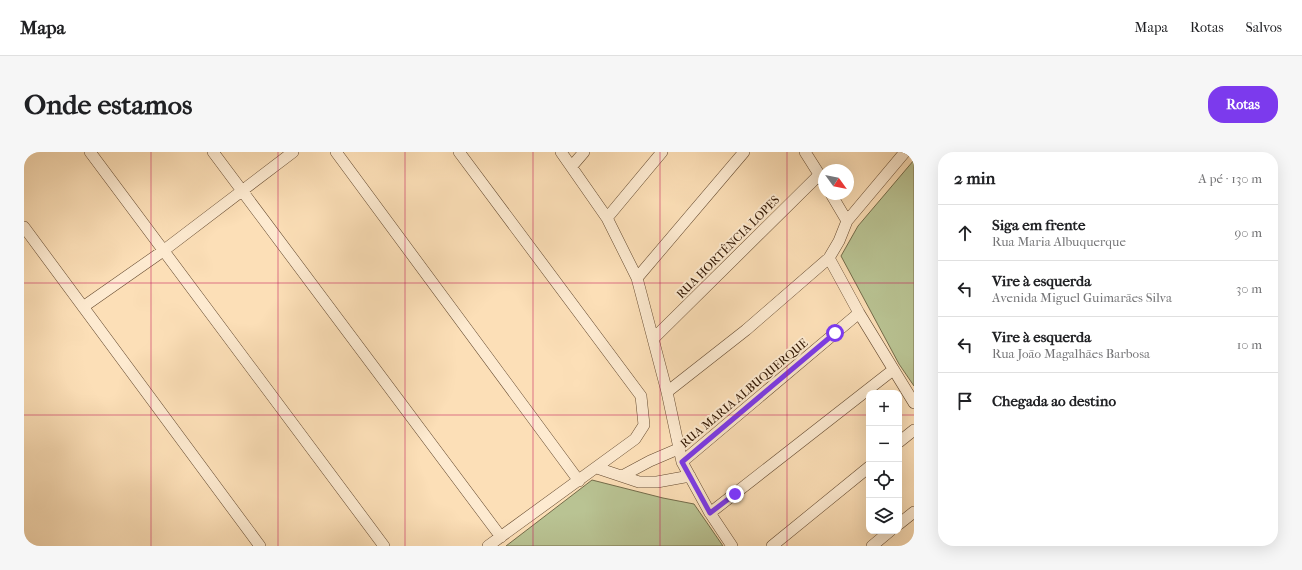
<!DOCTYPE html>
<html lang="pt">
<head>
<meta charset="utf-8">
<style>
  :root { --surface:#fff; --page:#f6f6f6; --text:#202124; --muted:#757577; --line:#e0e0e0; --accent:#7c3aed }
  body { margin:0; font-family:"IM FELL French Canon",serif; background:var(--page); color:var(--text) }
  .controls { position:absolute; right:12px; bottom:12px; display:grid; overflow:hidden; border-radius:8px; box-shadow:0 4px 16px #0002 }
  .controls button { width:36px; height:36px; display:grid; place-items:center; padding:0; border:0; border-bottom:1px solid var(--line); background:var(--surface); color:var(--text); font:20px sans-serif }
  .compass { position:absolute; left:794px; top:12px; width:36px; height:36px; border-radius:50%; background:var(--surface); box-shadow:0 4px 16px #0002; rotate:123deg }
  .stop { position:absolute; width:12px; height:12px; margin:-9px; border:3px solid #7c3aed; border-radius:50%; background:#fff }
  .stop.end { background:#7c3aed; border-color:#fff; box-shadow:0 1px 4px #0008 }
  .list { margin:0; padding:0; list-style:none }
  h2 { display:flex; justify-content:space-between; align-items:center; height:52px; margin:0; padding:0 16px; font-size:17px }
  h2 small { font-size:13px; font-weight:400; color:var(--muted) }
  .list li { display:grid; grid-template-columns:26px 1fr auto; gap:12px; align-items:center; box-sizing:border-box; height:56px; padding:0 16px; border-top:1px solid var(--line) }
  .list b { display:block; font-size:15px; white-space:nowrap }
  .list p { margin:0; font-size:13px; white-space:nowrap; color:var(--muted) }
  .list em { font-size:13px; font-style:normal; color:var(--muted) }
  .icon { flex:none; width:22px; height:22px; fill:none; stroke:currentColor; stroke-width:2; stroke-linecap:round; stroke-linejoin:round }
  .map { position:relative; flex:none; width:890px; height:394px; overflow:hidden; border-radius:16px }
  header { display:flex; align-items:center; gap:24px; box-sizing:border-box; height:56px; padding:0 20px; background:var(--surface); border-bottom:1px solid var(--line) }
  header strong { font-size:19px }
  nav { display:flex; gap:22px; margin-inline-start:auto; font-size:14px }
  .intro { display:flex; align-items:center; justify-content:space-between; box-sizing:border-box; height:96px; padding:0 24px }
  h1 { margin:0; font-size:28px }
  .button { padding:10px 18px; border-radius:16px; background:var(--accent); color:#fff; font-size:14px; font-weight:700 }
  main { display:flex; gap:24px; padding:0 24px }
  aside { flex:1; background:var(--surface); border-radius:16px; box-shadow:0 4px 16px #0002 }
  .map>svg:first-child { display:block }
  .green { fill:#b9c393; stroke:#746c4a }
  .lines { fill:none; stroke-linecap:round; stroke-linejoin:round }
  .minor-casing { stroke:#63482e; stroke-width:12 }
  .minor { stroke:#fdead0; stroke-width:11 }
  .route { stroke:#7c3aed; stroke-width:5 }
  .grid { fill:none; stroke:#c2185b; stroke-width:1; stroke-opacity:0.55 }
  .labels { text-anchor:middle; stroke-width:4; stroke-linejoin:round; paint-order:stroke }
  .street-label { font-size:12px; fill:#301501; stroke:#fdead0 }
</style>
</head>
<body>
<header>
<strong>Mapa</strong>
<nav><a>Mapa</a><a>Rotas</a><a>Salvos</a></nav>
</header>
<div class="intro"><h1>Onde estamos</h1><a class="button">Rotas</a></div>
<main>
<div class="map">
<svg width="890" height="394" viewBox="0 0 890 394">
  <rect width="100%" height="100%" fill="#fcdfb7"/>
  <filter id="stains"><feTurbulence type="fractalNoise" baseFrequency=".005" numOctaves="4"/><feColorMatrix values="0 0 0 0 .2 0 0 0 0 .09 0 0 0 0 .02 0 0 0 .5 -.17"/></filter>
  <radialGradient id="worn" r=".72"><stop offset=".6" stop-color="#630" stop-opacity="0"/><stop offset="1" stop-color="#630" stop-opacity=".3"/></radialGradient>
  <path class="green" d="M890,8V234L875,212L817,104L834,74Z
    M568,328L639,346L670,352L699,394H482Z"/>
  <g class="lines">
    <g class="minor-casing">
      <path id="minor" d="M66,0L360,394
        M189,0L477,385
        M312,0L555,329
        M435,0L617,244L620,273L611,287L464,394
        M537,0L583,66L613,126L643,240L658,310L686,361L708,394
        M781,0L800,30
        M548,14L560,0
        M807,42L823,69
        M583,66L638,0
        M0,75L236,394
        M805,106L835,161L890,251
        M613,126L720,0
        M59,155L139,99L269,0
        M630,186L795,23
        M643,240L722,178L805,106L815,89L823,69L881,0
        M875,290L890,278
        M658,310L835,161
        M573,316L615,330H633L666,324
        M598,324L626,309L654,297
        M686,361L869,218
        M875,372L890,360
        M748,394L845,315
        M848,394L866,379"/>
    </g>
    <use href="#minor" class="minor"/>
  </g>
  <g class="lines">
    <path class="route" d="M711,342L686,361L658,310L811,181"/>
  </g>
  <path class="grid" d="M127,0V394M254,0V394M381,0V394M509,0V394M636,0V394M763,0V394M0,131H890M0,263H845M875,263H890"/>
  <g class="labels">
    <g class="street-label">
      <text transform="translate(704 95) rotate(-45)" y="4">RUA HORTÊNCIA LOPES</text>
      <text transform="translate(720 241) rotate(-40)" y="4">RUA MARIA ALBUQUERQUE</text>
    </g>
  </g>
  <rect width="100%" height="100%" filter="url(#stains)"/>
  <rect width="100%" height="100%" fill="url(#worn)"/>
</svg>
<div class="controls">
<button>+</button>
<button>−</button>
<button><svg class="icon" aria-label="locate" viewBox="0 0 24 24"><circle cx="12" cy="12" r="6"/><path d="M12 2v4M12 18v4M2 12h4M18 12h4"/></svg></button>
<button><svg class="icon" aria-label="layers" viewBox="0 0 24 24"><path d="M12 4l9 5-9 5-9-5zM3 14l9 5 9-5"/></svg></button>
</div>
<svg class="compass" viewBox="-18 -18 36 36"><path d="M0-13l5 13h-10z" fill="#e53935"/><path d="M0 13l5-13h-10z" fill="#757577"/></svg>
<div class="stop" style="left:811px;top:181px"></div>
<div class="stop end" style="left:711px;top:342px"></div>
</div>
<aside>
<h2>2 min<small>A pé · 130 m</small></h2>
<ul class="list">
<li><svg class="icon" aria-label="ahead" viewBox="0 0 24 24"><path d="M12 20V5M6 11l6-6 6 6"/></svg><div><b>Siga em frente</b><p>Rua Maria Albuquerque</p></div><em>90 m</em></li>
<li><svg class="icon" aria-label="left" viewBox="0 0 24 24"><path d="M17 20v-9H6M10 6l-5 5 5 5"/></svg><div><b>Vire à esquerda</b><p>Avenida Miguel Guimarães Silva</p></div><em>30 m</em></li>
<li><svg class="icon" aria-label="left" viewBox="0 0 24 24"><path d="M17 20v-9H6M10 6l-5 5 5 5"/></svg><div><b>Vire à esquerda</b><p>Rua João Magalhães Barbosa</p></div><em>10 m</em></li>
<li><svg class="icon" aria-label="arrive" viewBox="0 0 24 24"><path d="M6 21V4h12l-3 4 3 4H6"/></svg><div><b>Chegada ao destino</b></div></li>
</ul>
</aside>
</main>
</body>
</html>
